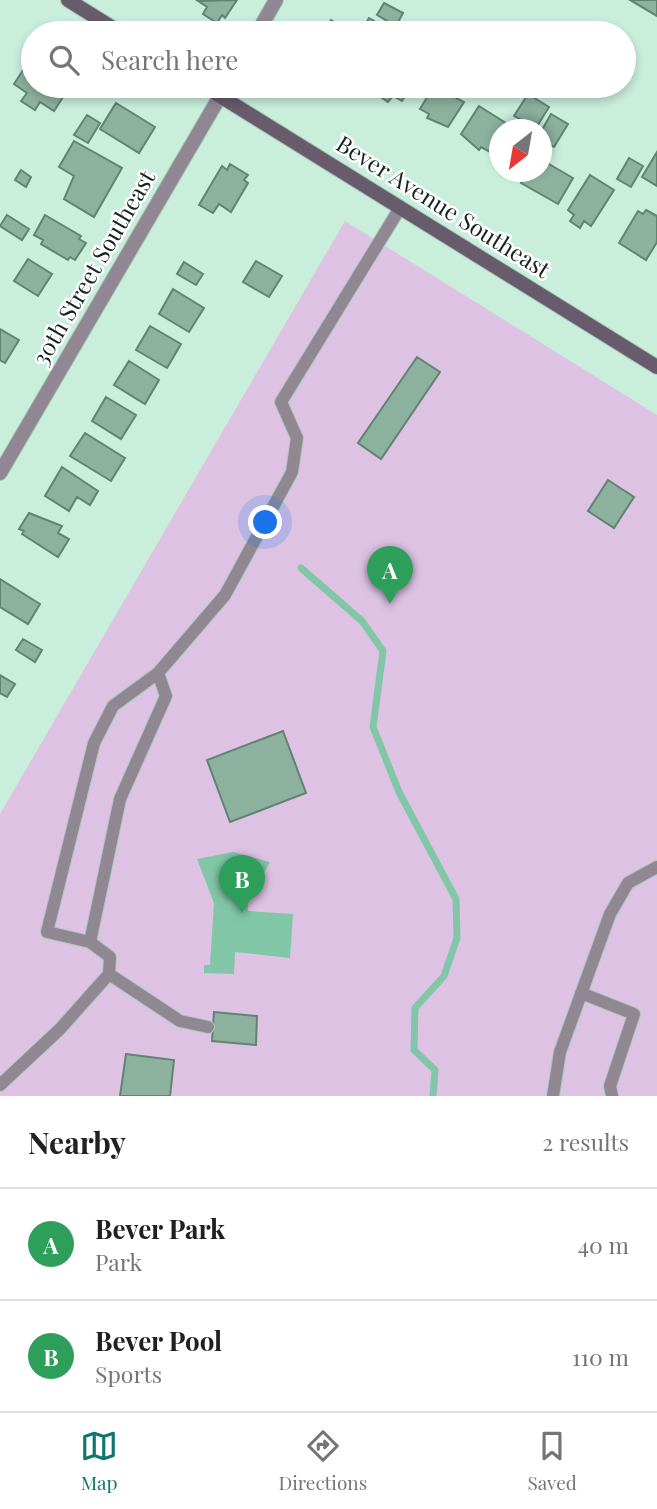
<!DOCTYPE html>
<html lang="en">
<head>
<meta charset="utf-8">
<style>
  :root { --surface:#fff; --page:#f2f2f2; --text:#202124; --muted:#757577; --line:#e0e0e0; --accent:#0f766e }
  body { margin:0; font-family:"Playfair Display",serif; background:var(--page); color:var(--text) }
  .compass { position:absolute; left:489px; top:119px; width:63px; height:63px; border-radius:50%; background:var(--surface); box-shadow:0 4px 10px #0003; rotate:211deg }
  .you { position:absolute; left:266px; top:523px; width:24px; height:24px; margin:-18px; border:5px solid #fff; border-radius:50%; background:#1a73e8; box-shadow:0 0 0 10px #1a73e833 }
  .badge { display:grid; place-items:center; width:46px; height:46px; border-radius:50%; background:var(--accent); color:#fff; font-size:23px; font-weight:700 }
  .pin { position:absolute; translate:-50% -58px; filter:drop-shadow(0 2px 4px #0008) }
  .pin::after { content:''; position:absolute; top:37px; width:24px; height:21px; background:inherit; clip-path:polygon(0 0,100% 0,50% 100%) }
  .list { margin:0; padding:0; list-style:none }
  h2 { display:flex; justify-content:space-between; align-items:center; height:91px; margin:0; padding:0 28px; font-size:30px }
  h2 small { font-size:23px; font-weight:400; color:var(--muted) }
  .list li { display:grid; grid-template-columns:46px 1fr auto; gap:21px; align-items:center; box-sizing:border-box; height:112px; padding:0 28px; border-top:2px solid var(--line) }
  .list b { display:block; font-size:26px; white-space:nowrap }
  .list p { margin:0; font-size:23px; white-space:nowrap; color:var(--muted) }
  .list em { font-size:23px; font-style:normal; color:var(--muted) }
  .icon { flex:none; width:38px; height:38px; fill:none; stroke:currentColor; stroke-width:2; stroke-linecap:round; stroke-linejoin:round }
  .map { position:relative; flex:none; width:657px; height:1096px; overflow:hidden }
  .search { position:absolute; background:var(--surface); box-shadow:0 4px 10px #0003; left:21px; right:21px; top:21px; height:77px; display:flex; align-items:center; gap:18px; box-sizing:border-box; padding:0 24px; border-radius:38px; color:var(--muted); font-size:26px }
  .sheet { height:315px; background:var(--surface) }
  nav { display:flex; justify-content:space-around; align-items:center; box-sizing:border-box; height:98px; border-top:2px solid var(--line); background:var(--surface); font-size:19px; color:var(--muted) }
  nav a { display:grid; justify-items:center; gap:4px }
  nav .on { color:var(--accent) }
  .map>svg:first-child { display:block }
  .green { fill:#ddc2e4 }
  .water { fill:#81c7a7 }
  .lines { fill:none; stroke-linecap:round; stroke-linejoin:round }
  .stream { stroke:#81c7a7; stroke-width:7 }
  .building { fill:#8db19f; stroke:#608372; stroke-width:2 }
  .lane-casing { stroke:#a9caba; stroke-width:14 }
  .street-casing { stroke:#a9caba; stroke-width:16 }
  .secondary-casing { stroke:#a9caba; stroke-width:16 }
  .lane { stroke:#908793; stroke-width:12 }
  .street { stroke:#908793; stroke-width:14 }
  .secondary { stroke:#685b6c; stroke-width:14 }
  .labels { text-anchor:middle; stroke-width:5; stroke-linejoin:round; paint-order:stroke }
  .street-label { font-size:23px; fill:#17251f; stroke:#fff }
</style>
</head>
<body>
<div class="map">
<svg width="657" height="1096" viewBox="0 0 657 1096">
  <rect width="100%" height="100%" fill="#c9eedc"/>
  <path class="green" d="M345,221L657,415V1096H0V814Z"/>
  <path class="water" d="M233,852L270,862L248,903V911L293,914L290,958L235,952L234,974L204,973V965H210L214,903L197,859Z"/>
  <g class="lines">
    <path class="stream" d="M301,568L362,621L383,651L373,727L399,792L456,899L457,938L444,976L415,1008L414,1050L435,1070L433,1096"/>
  </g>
  <path class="building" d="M237,0L225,18L222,15L217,23L203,14L207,7L198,1Z
    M630,0H657V16Z
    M384,3L403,13L396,26L377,15Z
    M369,18L385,27L381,33H360Z
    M331,20L344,28L343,31L346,33H323Z
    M33,55V86H70L54,111L40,102L35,110L21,101L27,93L14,84Z
    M377,86H376H411L402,101L393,96L388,102L373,92Z
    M434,86L464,102L448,127L427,118L429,114L420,109Z
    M528,94L549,107L536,128L514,116Z
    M116,103L155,127L139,153L100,129Z
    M479,106L509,125L507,130H500V145L492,153L481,147L479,150L461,134Z
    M551,114L568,124L554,147L542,140V130Z
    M87,115L100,123L88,143L74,135Z
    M74,141L122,168L94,217L64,199L74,176L59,167Z
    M657,152V186L642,177Z
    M629,158L643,166L631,187L617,179Z
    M542,160L573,178L558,204L521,183L528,172H542Z
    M230,164L248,175L244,180L248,183L231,212L219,204L213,213L199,205L222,166L227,170Z
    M21,170L31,177L26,187L15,180Z
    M590,175L614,190L591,226L584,221L580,228L570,221L574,215L568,210Z
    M646,210L657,216V242L646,260L619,243L638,211L643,214Z
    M7,215L29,229L22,240L0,226Z
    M45,215L81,236L79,239L86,243L75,260L70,257L68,260L41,244L43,240L34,235Z
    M28,259L52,274L38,296L14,281Z
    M256,261L282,276L269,297L243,282Z
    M184,262L203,274L196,285L177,274Z
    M173,289L204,308L189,332L159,314Z
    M150,326L181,344L167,368L136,350Z
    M0,329L19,340L5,363L0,360Z
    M417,357L440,372L381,459L358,443Z
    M129,361L159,380L145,404L114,385Z
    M106,397L136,415L121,439L92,421Z
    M85,433L125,458L111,481L70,456Z
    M62,467L98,491L90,505L77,497L69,511L45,496Z
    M608,480L634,497L614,528L588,511Z
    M29,513L62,526L58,533L69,539L58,557L22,534L24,531L19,529Z
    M0,579L40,604L28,624L0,607Z
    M23,639L42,650L35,662L16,650Z
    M0,675L15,684L7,697L0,693Z
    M283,731L306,793L230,822L207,760Z
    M214,1012L257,1016L256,1045L212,1041Z
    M126,1054L174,1060L170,1096H120Z"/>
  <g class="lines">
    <g class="lane-casing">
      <path id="lane" d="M158,673L166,696L120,799L90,942L47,932L94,743L113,706L158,673L225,595L292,472L297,438L281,402L400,208
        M109,974L180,1021L208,1027
        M581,993L634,1014L610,1086L612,1096
        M0,1085L60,1029L109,974L110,957L90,942
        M553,1096L560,1052L610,914L628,883L657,867"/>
    </g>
    <g class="street-casing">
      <path id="street" d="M257,33L276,0
        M0,473L226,86"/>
    </g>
    <g class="secondary-casing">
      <path id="secondary" d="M68,0L121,33
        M204,86L657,367"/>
    </g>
    <use href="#lane" class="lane"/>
    <use href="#street" class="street"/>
    <use href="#secondary" class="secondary"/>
  </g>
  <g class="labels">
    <g class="street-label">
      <text transform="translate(443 207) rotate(32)" y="8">Bever Avenue Southeast</text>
      <text transform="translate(94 268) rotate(-60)" y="8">30th Street Southeast</text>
    </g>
  </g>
</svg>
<svg class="compass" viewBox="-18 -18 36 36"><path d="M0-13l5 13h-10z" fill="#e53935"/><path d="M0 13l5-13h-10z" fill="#757577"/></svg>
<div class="you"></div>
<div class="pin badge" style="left:390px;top:604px;background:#2e9e5b">A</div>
<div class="pin badge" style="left:242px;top:913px;background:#2e9e5b">B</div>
<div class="search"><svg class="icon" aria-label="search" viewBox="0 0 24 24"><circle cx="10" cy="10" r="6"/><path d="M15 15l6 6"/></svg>Search here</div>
</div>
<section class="sheet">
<h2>Nearby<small>2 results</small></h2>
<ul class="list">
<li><span class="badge" style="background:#2e9e5b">A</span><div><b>Bever Park</b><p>Park</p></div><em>40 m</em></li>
<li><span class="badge" style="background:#2e9e5b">B</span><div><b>Bever Pool</b><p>Sports</p></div><em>110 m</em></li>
</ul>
</section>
<nav>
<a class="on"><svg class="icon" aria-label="map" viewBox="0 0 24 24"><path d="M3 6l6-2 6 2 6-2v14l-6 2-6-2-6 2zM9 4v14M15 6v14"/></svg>Map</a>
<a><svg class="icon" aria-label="directions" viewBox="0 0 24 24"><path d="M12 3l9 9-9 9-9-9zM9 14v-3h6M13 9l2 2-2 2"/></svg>Directions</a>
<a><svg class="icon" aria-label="saved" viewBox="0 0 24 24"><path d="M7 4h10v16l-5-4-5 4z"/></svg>Saved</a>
</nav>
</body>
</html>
